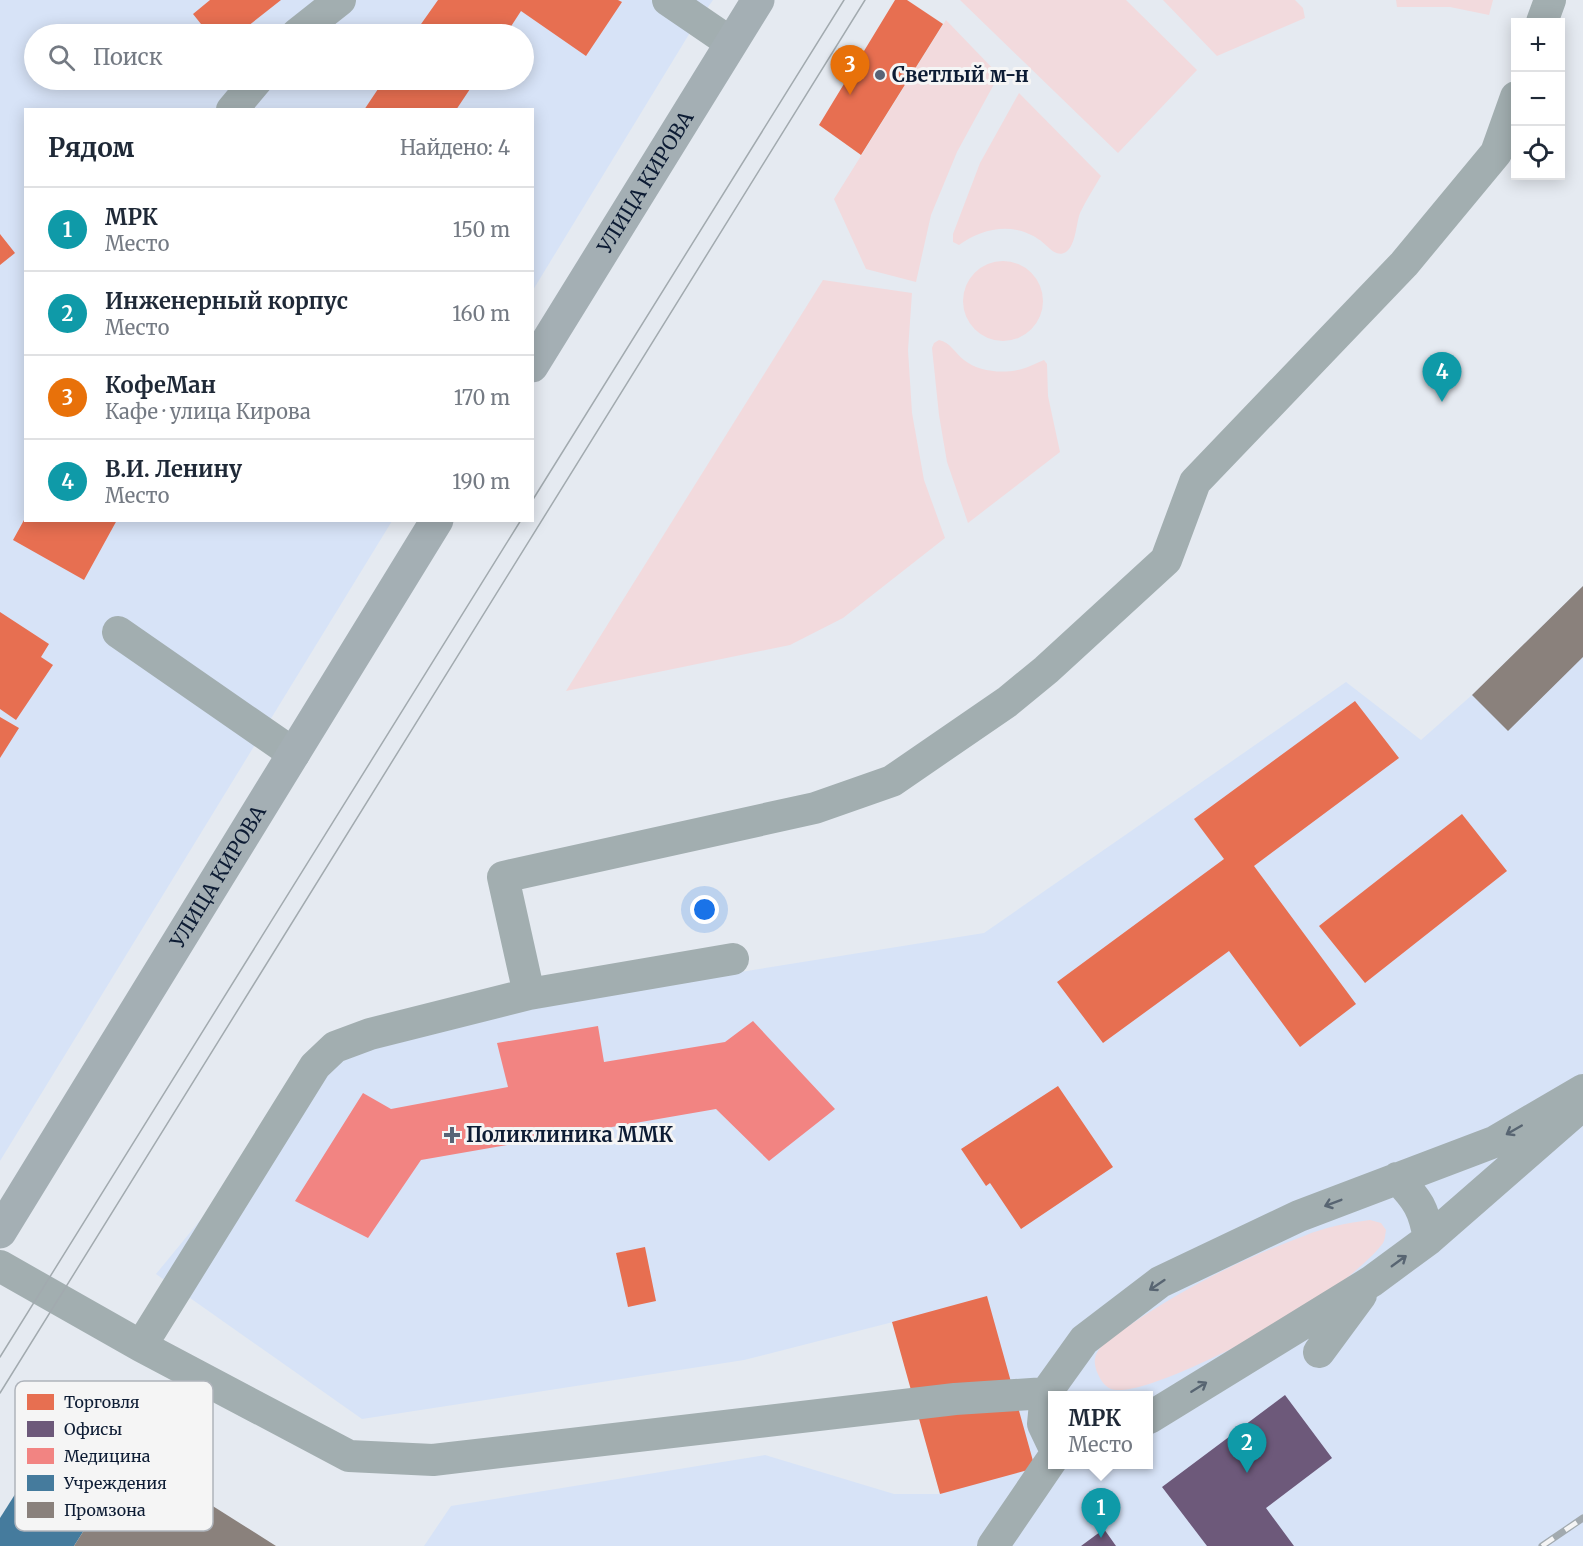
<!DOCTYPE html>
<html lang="ru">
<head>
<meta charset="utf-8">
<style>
  :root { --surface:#fff; --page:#f6f6f7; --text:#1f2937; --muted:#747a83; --line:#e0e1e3; --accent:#7c3aed }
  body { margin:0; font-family:Merriweather,serif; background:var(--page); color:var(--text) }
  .controls { position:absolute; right:18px; top:18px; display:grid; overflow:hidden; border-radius:0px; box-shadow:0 3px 15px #0003 }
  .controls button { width:54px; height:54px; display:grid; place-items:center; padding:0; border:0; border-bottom:2px solid var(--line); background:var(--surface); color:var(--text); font:30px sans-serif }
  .you { position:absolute; left:705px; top:910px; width:21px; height:21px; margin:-15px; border:4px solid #fff; border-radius:50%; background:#1a73e8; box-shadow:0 0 0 9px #1a73e833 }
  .badge { display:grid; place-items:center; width:39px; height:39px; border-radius:50%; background:var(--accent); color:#fff; font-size:20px; font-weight:700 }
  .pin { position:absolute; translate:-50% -50px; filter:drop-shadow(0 2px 3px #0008) }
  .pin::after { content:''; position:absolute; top:32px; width:21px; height:18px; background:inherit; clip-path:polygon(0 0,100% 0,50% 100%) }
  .popup { position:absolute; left:1048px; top:1391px; width:105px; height:78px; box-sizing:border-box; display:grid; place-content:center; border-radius:0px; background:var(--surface); filter:drop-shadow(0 2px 4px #0005); font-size:20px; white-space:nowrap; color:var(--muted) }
  .popup b { font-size:22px; color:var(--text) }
  .popup::after { content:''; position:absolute; left:50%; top:100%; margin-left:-12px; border:12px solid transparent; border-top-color:var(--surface) }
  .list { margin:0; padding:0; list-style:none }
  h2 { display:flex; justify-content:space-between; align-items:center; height:78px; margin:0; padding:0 24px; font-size:26px }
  h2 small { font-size:20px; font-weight:400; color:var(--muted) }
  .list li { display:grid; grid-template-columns:39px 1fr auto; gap:18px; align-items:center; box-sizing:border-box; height:84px; padding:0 24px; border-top:2px solid var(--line) }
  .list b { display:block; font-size:22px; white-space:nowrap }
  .list p { margin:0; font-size:20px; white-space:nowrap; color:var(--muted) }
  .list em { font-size:20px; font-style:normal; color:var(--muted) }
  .icon { flex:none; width:33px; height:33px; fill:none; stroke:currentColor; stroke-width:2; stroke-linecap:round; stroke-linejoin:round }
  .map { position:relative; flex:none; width:1583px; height:1546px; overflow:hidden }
  .search { position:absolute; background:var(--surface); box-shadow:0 3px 15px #0003; left:24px; top:24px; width:510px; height:66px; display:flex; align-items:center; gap:15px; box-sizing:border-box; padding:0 21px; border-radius:33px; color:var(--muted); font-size:22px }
  .panel { position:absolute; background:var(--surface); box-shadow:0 3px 15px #0003; left:24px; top:108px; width:510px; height:414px; border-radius:0px }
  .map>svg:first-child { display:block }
  .built { fill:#d7e3f7; fill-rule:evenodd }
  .green { fill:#f2dadd }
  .shops { fill:#e76f51 }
  .offices { fill:#6d597a }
  .health { fill:#f28482 }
  .public { fill:#457b9d }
  .industry { fill:#8a817c }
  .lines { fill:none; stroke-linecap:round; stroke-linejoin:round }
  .minor { stroke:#a2aeb0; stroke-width:32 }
  .major { stroke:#a4afb4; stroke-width:33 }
  .tram { stroke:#a2aaaf; stroke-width:1.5 }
  .rail-casing { stroke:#a2aaaf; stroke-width:7 }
  .rail { stroke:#f5f5f5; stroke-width:4.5; stroke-dasharray:14; stroke-linecap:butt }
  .oneway { stroke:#586572 }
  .poi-dot { fill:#596476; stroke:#f5f5f5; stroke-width:2 }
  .labels { text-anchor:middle; stroke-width:6; stroke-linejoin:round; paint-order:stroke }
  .poi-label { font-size:20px; font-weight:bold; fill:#0d1c34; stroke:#f5f5f5; text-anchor:start }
  .street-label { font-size:20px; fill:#0d1c34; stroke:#f5f5f5 }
  .key { fill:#f5f5f5; stroke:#afb4bb; stroke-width:1.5 }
  .key-label { font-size:16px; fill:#0d1c34 }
</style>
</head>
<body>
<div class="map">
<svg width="1583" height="1546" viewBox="0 0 1583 1546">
  <rect width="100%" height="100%" fill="#e5eaf1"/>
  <path class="built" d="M0,0H713L691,31L533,290L532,110H26V520L392,521L0,1161ZM34,34H524V80H34Z
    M1583,586V1546H424L451,1506L765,1455L894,1494H940L893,1322L744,1360L362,1419L156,1274L353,1034L984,933L1346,682L1421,740L1472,695ZM1053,1396H1149V1464H1053Z"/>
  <path class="green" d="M960,0H1126L1197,70L1118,153Z
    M1163,0H1295L1303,8L1305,18L1217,56Z
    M1396,0H1493L1489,15L1450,7H1397Z
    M946,20L999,75L957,152L931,215L916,282L866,269L834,199Z
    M1019,93L1101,176C1094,188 1086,200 1080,213C1076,224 1076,245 1066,252C1055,259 1046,243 1038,239C1033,235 1023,231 1017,230C996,226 976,233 959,245L953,242V234L980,163Z
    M963 301a40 40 0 1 1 80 0a40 40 0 1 1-80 0Z
    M823,280L912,293L908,350L912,413L924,480L945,538L843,618L790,645L566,691Z
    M939,340C950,342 955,353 964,360C979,372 1003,374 1022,369C1029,367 1036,363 1044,360L1047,364L1048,396L1060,452L968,523L947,462L939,415L932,348L934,343Z
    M1370,1220L1381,1223L1386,1230C1385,1235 1385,1240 1383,1243C1375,1256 1332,1291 1318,1300C1287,1321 1144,1400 1111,1389C1104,1386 1100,1379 1097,1372C1096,1369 1094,1363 1095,1359C1097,1344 1119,1333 1130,1325C1184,1288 1242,1259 1304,1236C1325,1227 1347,1223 1370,1220Z"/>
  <path class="shops" d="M210,0H281L238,34H209L193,14Z
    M438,0H618L622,2L586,56L521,11L506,34H414Z
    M895,0H907L943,24L861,155L819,125Z
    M384,80H476L456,110H364Z
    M0,234L15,253L0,265Z
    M24,520H117L84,580L13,540Z
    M0,612L49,644L41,657L53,665L16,720L0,709Z
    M1355,701L1399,758L1254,866L1356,1004L1300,1047L1229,951L1103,1043L1057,982L1224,859L1194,819Z
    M0,717L19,728L0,758Z
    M1462,814L1507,871L1365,983L1319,926Z
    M1058,1086L1113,1167L1021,1229L990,1183L986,1186L961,1149Z
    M645,1247L656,1301L628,1307L616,1253Z
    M987,1296L1035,1468L940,1494L892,1322Z"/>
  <path class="offices" d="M1285,1395L1332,1458L1266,1508L1294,1546H1207L1162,1487Z
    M1104,1529L1116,1546H1081Z"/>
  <path class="health" d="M753,1021L835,1109L769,1161L716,1109L421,1160L368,1238L295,1201L363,1093L391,1109L508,1087L497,1043L598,1026L604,1062L725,1042Z"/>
  <path class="public" d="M66,1414L132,1455L74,1546H0V1518Z"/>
  <path class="industry" d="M1583,586V657L1508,731L1472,695Z
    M132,1455L276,1546H74Z"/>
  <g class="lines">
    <path class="minor" d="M668,0L731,43
      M1542,22L1550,0
      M297,34L340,0
      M232,110L257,80
      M118,632L294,754
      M529,994L503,877L815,808L892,781L1007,702L1046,670L1166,560L1195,482L1404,264L1496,153L1516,97
      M1397,1178C1418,1200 1424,1209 1429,1239
      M0,1266L141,1346L349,1456L433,1460L955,1399L1046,1393
      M141,1346L315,1066L335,1047L370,1034L529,994L733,959
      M1319,1352L1361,1295
      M1149,1418L1372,1281L1429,1239L1578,1109
      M1053,1445L1043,1424L1046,1393L1084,1340L1160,1282L1299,1216L1494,1142L1583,1090
      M993,1546L1053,1458"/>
    <g class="major">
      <path id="s1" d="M532,366L758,0"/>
      <path id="s2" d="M0,1232L437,520"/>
    </g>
    <path class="tram" d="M532,501L844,0
      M0,1357L521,520
      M0,1393L865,0"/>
    <g class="rail-casing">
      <path id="rail" d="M1542,1546L1583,1518"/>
    </g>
    <use href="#rail" class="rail"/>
  </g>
  <defs><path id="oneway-shaft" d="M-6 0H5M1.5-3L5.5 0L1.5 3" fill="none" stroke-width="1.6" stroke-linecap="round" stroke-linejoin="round" transform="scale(1.5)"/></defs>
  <g class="oneway">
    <use href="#oneway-shaft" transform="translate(1514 1130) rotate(150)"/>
    <use href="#oneway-shaft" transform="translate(1333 1203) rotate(159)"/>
    <use href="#oneway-shaft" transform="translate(1399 1261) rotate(-36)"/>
    <use href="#oneway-shaft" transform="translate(1157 1285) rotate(146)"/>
    <use href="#oneway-shaft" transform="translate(1199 1387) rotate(-32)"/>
  </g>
  <g class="poi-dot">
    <circle cx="880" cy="75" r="6"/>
    <path d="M449 1126h6v6h6v6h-6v6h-6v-6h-6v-6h6z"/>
  </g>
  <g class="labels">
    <g class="poi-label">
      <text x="892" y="82">Светлый м-н</text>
      <text x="466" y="1142">Поликлиника ММК</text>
    </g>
    <g class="street-label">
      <text dy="7" stroke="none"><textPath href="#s1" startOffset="216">УЛИЦА КИРОВА</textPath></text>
      <text dy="7" stroke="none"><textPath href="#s2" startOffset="417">УЛИЦА КИРОВА</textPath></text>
    </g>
  </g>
  <rect x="15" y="1381" width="198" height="150" rx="9" class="key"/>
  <rect x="27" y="1394" width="27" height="16" fill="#e76f51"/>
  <rect x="27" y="1421" width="27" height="16" fill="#6d597a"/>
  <rect x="27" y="1448" width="27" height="16" fill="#f28482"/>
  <rect x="27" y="1475" width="27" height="16" fill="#457b9d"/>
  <rect x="27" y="1502" width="27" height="16" fill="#8a817c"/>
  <g class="key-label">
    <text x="64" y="1408">Торговля</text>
    <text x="64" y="1435">Офисы</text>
    <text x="64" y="1462">Медицина</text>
    <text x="64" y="1489">Учреждения</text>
    <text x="64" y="1516">Промзона</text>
  </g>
</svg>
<div class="controls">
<button>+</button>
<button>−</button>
<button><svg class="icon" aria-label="locate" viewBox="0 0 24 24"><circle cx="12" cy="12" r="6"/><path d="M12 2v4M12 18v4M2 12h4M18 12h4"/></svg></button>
</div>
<div class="you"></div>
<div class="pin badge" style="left:1101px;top:1538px;background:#0f9aa8">1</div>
<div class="popup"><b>МРК</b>Место</div>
<div class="pin badge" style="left:1247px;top:1473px;background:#0f9aa8">2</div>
<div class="pin badge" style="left:850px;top:95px;background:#e8710a">3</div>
<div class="pin badge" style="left:1442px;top:402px;background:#0f9aa8">4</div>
<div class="search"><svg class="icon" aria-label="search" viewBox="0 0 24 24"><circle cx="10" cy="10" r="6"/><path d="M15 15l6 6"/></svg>Поиск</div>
<section class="panel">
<h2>Рядом<small>Найдено: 4</small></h2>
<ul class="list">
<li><span class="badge" style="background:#0f9aa8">1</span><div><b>МРК</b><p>Место</p></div><em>150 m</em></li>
<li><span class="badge" style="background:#0f9aa8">2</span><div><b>Инженерный корпус</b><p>Место</p></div><em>160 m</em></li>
<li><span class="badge" style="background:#e8710a">3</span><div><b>КофеМан</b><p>Кафе · улица Кирова</p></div><em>170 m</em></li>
<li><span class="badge" style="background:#0f9aa8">4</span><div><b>В.И. Ленину</b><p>Место</p></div><em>190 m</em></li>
</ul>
</section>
</div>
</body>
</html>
